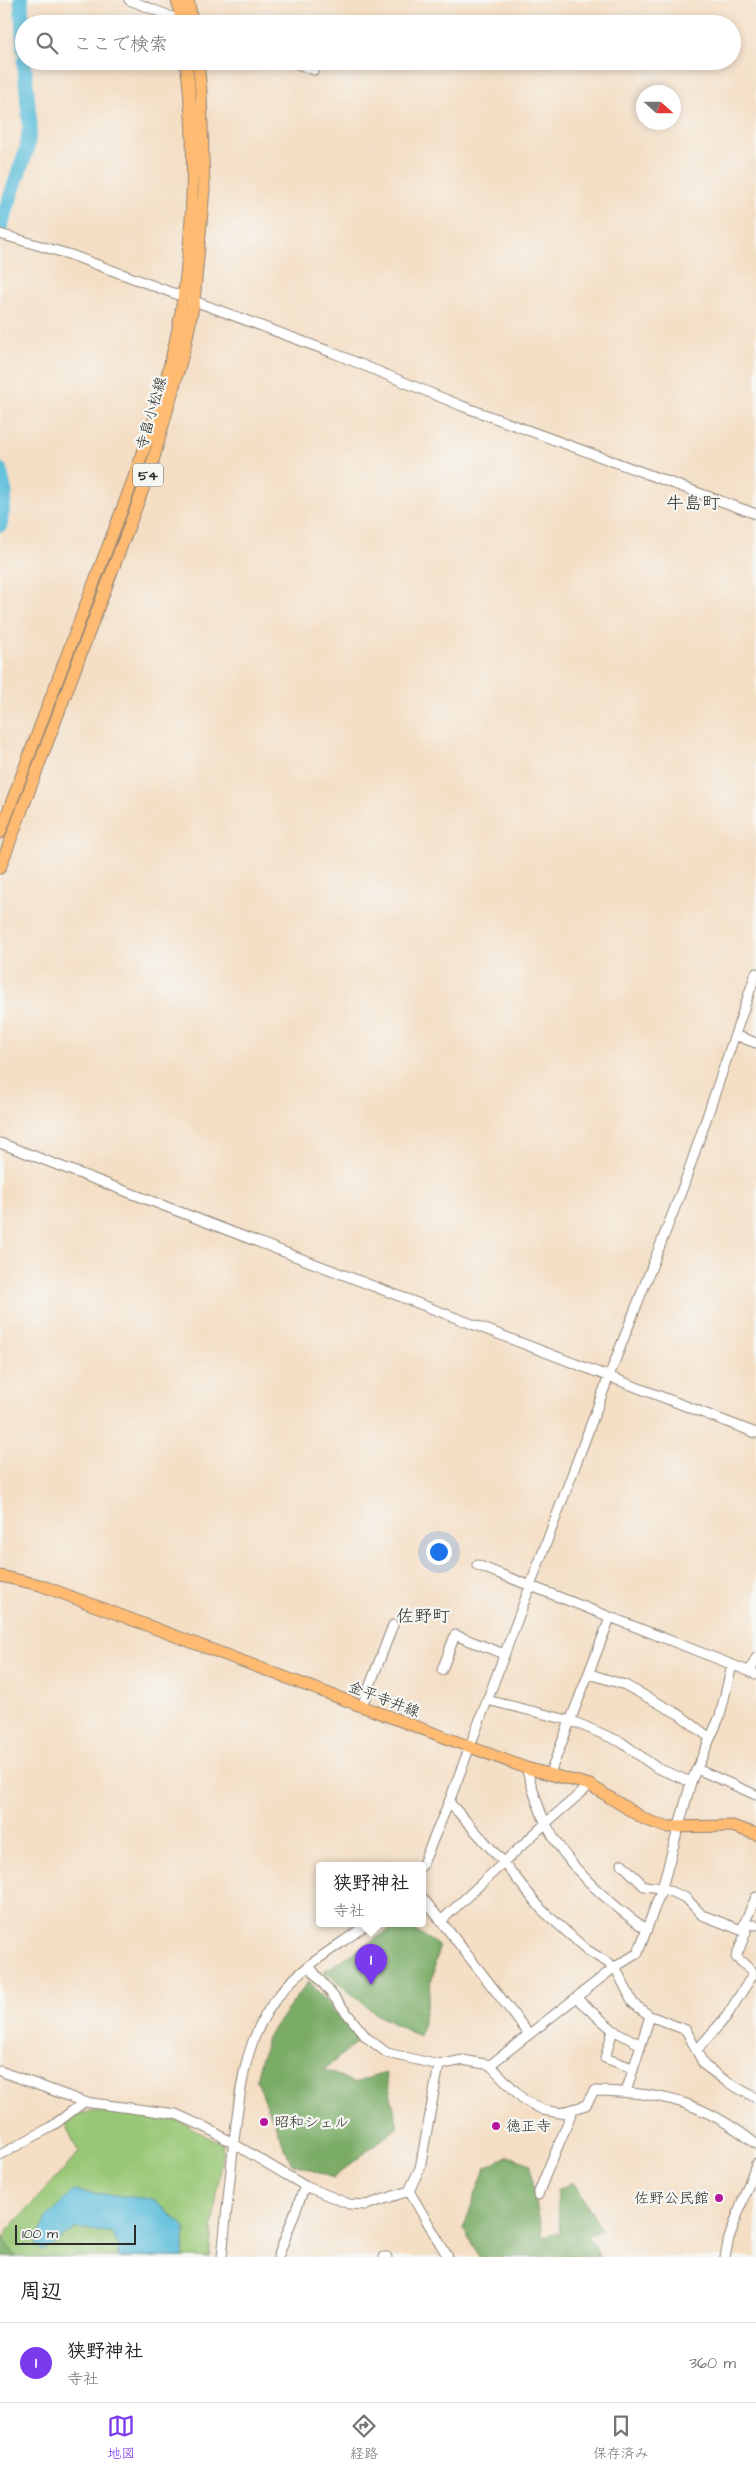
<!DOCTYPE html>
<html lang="ja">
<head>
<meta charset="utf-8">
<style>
  :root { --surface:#fff; --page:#f6f6f6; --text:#202124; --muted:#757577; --line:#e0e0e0; --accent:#7c3aed }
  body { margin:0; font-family:"Architects Daughter","Klee One",sans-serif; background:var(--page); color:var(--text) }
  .compass { position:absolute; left:636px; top:85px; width:45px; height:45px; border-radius:50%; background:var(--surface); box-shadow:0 2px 8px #0003; rotate:111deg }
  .scale { position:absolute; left:15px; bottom:12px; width:121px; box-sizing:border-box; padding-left:5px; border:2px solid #2b2b2b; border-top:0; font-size:14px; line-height:18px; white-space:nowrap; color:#2b2b2b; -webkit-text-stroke:4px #f6f6f2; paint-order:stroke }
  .you { position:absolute; left:438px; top:1551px; width:18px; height:18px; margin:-12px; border:4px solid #fff; border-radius:50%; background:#1a73e8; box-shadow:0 0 0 8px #1a73e833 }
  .badge { display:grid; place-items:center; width:32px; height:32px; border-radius:50%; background:var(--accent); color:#fff; font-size:16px; font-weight:700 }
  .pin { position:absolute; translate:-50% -41px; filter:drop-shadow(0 1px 2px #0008) }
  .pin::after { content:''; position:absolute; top:26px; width:18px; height:15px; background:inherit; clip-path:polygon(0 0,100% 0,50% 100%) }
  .popup { position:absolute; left:316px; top:1862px; width:110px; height:65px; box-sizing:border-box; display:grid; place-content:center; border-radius:5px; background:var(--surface); filter:drop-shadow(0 1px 4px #0005); font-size:16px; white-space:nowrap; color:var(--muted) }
  .popup b { font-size:19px; color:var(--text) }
  .popup::after { content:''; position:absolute; left:50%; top:100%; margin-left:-10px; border:10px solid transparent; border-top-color:var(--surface) }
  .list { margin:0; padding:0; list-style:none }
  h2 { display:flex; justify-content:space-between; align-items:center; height:65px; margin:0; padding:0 20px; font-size:21px }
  h2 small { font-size:16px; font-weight:400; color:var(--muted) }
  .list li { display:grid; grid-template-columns:32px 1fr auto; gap:15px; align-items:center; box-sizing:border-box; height:80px; padding:0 20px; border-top:1px solid var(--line) }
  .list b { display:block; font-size:19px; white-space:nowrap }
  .list p { margin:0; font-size:16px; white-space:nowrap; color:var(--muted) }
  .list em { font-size:16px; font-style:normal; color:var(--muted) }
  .icon { flex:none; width:28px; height:28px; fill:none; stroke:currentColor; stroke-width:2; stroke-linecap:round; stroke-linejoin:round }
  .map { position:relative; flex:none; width:756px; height:2257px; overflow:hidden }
  .search { position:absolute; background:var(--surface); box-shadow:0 2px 8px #0003; left:15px; right:15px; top:15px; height:55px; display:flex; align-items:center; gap:12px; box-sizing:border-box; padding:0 18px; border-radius:28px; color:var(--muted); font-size:19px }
  .sheet { height:145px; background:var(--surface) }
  nav { display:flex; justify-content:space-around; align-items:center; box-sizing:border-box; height:70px; border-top:1px solid var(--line); background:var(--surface); font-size:14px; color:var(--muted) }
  nav a { display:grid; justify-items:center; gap:2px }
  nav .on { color:var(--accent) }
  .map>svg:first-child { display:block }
  .green { fill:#98c775; stroke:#627950 }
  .forest { fill:#7aac66; stroke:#526c48 }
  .water { fill:#5cbedb; stroke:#447483 }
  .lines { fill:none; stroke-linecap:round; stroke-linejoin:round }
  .river { stroke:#5cbedb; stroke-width:15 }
  .minor-casing { stroke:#908478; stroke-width:11 }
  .major-casing { stroke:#908478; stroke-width:13 }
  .minor { stroke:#fff; stroke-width:9 }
  .major { stroke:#febb71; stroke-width:11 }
  .poi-dot { fill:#b5179e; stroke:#f6f6f2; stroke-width:2 }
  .labels { text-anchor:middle; stroke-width:4.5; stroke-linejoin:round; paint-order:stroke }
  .shield { fill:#f6f6f2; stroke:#686867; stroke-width:1 }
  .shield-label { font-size:14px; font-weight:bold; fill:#2b2b2b }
  .street-label { font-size:15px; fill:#2b2b2b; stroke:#f6f6f2 }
  .poi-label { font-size:15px; fill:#2b2b2b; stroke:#f6f6f2; text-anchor:start }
  .quarter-label { font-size:18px; fill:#2b2b2b; stroke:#f6f6f2 }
</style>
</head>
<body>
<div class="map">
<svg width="756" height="2257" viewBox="0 0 756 2257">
  <rect width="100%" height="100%" fill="#f6f6f2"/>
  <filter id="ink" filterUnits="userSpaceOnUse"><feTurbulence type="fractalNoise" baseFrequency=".02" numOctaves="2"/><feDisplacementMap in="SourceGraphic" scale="10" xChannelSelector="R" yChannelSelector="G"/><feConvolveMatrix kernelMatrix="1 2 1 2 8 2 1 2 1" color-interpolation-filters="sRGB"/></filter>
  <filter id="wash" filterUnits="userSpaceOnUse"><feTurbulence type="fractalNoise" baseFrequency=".0096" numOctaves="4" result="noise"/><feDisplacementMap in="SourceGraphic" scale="20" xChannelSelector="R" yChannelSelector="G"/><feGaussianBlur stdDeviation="1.12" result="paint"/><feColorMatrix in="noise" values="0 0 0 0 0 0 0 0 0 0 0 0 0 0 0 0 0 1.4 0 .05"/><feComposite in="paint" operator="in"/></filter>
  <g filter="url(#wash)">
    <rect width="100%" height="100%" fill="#f4dec4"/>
    <path class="green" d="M93,2111C117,2114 160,2113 181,2122C195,2128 207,2138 223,2144L209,2257H5L2,2244L8,2230L79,2153L64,2122L80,2114Z"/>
    <path class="forest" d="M399,1924H405L439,1946L420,2037L377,2015L324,1971Z
      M309,1981L359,2040L324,2070L354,2082L386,2073L398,2127L333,2178L291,2163L256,2079L267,2037Z
      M509,2156L531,2164L532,2183L543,2237L560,2233L557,2190L573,2182L602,2230L588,2236L600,2257H480L463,2229L485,2168Z
      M0,2218L3,2239L16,2257H0Z"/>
    <path class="water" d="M73,2191L153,2199L185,2227L183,2257H118L119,2247L112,2233L77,2228L43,2251L35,2245L46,2218Z"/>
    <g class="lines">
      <path class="river" d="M21,0L24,50
        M0,228L27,148L30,125L24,61
        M0,470L5,493L0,525"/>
    </g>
  </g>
  <g filter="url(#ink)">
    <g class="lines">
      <g class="minor-casing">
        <path id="minor" d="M129,0L185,22
          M290,61L314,70
          M0,234L71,255L331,352L462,406L756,514
          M735,1035L756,1043
          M0,1143L756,1433
          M477,1565L756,1674
          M442,1670L455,1635L504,1654
          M750,1671L756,1658
          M590,1674L625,1685L680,1715L710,1738
          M487,1700L572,1721L621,1742L657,1768L691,1782
          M362,1706L393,1625
          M526,1768C532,1786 537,1805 545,1822C567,1868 607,1901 647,1930
          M697,1769L756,1795
          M550,1773L610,1618
          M449,1802L504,1863L542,1910L587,1950L615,1967L633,2003L650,2016L686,2030L704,2065L727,2082L756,2098
          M622,1864L644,1886L662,1888L686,1898L702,1915L746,1932
          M422,1866L449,1802L609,1376L683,1187L756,973
          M422,1897L441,1921L546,1823L590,1785
          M441,1921L529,2034
          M744,1924L756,1925
          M309,1966L366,2037L387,2053L439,2065L463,2060L490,2065L524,2100L543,2110L560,2113L586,2105L594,2091C662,2092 703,2102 756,2144
          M576,1998L613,2030L639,2044
          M613,2030L605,2058L632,2068
          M697,2050L726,2017L752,1976V1971L736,1957L746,1932L744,1924L756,1897
          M490,2065L615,1967L638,1953L662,1888L691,1782L720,1716L732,1665
          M0,2071L84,2102L176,2114L209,2129L305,2186L349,2204L366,2205L409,2191L420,2168L439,2065
          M626,2092L650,2016
          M0,2155L51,2127L84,2102
          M409,2191L448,2257
          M538,2195C548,2166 562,2140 572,2111
          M222,2257C226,2218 230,2179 234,2140C241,2084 245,2033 284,1989C308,1962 339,1946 367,1924
          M278,2257L305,2186
          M384,2257H387
          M725,2257L729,2238L756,2164"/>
      </g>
      <g class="major-casing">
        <path id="major" d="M177,0L182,24
          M188,0L193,24
          M0,833C32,746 65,659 98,572C131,486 170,391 183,299C194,221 196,140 186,61
          M0,868L151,468L185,347L194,302L204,189L201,92L198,61
          M0,1576L40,1585L526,1768L590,1785L644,1819L666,1827L732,1826L756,1834"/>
      </g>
      <use href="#minor" class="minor"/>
      <use href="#major" class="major"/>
    </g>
  </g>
  <g class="poi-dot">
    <circle cx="264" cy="2122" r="5"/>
    <circle cx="496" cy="2126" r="5"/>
    <circle cx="719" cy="2198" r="5"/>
  </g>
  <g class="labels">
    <rect class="shield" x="133" y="463.5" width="30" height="23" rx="4"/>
    <g class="shield-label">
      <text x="148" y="480">54</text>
    </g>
    <g class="street-label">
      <text transform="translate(151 413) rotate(-74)" y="5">寺畠小松線</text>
      <text transform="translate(384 1699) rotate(21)" y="5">金平寺井線</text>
    </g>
    <g class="poi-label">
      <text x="274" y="2127">昭和シェル</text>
      <text x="506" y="2131">徳正寺</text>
      <text x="709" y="2203" text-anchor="end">佐野公民館</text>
    </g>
    <g class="quarter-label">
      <text x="693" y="509">牛島町</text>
      <text x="423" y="1622">佐野町</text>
    </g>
  </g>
</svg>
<svg class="compass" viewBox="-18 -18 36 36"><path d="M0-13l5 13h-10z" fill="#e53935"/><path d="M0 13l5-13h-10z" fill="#757577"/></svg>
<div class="scale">100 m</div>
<div class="you"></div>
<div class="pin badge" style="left:371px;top:1985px">1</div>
<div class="popup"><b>狭野神社</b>寺社</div>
<div class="search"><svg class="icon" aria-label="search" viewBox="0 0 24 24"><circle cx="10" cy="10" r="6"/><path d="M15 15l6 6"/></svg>ここで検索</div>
</div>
<section class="sheet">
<h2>周辺<small></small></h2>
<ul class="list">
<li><span class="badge">1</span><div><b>狭野神社</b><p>寺社</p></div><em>360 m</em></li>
</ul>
</section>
<nav>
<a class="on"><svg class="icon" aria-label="map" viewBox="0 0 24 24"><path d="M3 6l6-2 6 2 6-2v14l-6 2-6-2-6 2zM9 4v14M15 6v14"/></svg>地図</a>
<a><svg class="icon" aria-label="directions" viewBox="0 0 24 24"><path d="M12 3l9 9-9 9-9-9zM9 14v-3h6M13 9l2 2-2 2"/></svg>経路</a>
<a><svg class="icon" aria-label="saved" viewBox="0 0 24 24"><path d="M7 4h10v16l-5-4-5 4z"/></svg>保存済み</a>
</nav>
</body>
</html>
